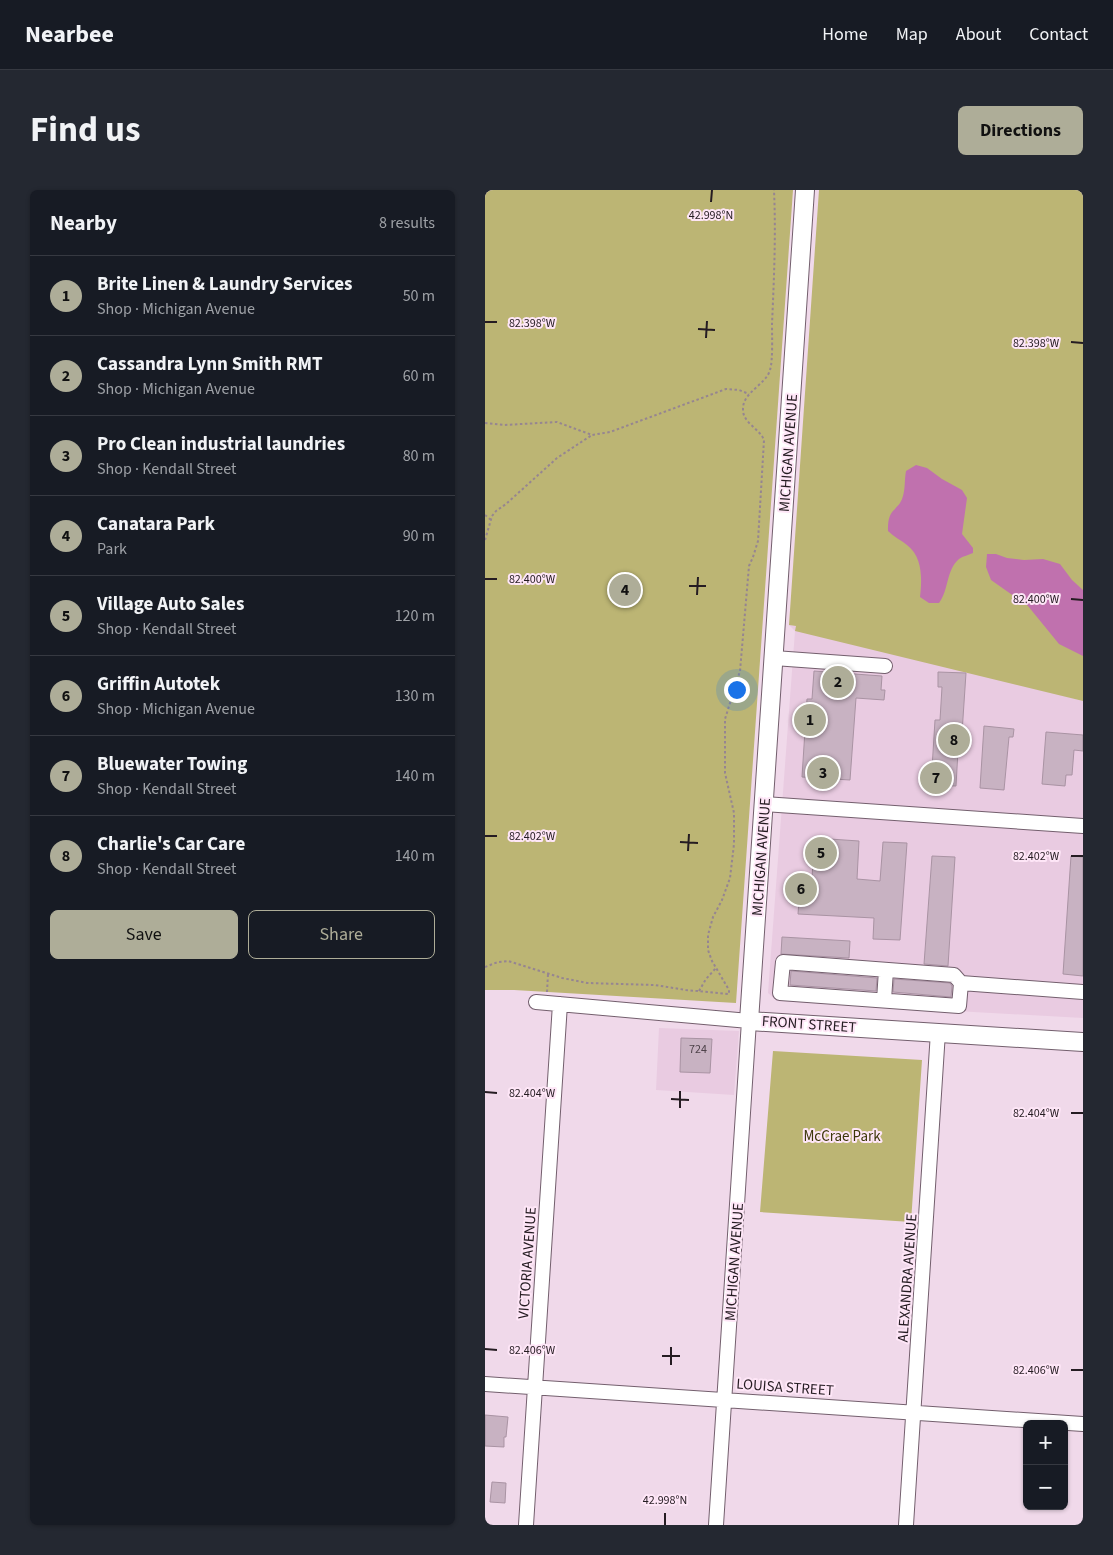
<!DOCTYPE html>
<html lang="en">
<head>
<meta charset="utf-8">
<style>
  :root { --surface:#171b24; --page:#242831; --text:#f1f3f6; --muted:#9ea1a6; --line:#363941; --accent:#aead98 }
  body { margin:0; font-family:"Source Sans 3",sans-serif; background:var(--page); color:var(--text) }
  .controls { position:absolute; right:15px; bottom:15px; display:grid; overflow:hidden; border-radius:8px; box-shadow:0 1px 4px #0004 }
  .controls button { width:45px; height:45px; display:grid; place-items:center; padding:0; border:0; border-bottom:1px solid var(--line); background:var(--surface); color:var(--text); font:25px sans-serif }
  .you { position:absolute; left:251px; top:499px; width:18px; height:18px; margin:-12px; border:4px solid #fff; border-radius:50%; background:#1a73e8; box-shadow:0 0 0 8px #1a73e833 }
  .badge { display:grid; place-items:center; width:32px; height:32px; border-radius:50%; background:var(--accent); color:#111; font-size:16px; font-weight:700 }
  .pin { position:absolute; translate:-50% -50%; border:2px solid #fff; box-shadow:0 1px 5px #0006 }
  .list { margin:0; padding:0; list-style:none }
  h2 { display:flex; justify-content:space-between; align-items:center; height:65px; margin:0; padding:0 20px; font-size:21px }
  h2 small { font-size:16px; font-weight:400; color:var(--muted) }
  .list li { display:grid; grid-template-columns:32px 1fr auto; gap:15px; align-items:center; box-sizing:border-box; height:80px; padding:0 20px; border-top:1px solid var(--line) }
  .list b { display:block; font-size:19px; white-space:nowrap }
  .list p { margin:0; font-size:16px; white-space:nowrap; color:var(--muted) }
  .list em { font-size:16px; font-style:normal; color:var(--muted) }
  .actions { display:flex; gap:10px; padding:15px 20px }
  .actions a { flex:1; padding:11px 0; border:1px solid var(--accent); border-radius:8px; text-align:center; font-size:18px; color:var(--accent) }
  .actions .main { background:var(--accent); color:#111 }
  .map { position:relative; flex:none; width:598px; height:1335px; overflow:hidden; border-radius:8px }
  header { display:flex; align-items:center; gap:30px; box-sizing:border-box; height:70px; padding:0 25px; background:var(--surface); border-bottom:1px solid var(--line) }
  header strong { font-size:24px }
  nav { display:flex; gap:28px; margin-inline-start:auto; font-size:18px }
  .intro { display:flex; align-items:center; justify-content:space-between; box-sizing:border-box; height:120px; padding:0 30px }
  h1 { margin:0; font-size:35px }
  .button { padding:12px 22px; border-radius:8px; background:var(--accent); color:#111; font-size:18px; font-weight:700 }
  main { display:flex; gap:30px; padding:0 30px }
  aside { flex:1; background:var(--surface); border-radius:8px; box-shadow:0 1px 4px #0004 }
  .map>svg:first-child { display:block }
  .built { fill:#e9cbe1 }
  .green { fill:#bcb574 }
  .water { fill:#c071ae }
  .building { fill:#c8b2c2; stroke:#a993a3 }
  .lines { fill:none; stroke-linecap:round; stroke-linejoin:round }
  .minor-casing { stroke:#735f6d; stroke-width:16 }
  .major-casing { stroke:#735f6d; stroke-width:20 }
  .path { stroke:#968591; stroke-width:2; stroke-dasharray:2.5 2.5; stroke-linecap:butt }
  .minor { stroke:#fff; stroke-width:14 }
  .major { stroke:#fff; stroke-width:18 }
  .ticks { fill:none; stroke:#251c22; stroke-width:2 }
  .labels { text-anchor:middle; stroke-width:4; stroke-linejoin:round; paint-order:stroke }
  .number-label { font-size:12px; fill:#4e424a }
  .street-label { font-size:15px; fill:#251c22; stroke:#fee6f7 }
  .park-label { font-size:15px; fill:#3c3709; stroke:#fee6f7 }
  .ticks-label { font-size:12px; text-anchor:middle; fill:#251c22; stroke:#fee6f7; stroke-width:4; stroke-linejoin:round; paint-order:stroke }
</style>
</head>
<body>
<header>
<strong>Nearbee</strong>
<nav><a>Home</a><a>Map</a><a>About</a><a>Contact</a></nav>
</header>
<div class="intro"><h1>Find us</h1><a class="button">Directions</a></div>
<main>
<aside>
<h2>Nearby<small>8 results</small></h2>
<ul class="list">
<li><span class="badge">1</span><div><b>Brite Linen &amp; Laundry Services</b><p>Shop · Michigan Avenue</p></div><em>50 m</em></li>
<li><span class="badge">2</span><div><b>Cassandra Lynn Smith RMT</b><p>Shop · Michigan Avenue</p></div><em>60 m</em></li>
<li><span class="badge">3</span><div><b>Pro Clean industrial laundries</b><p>Shop · Kendall Street</p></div><em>80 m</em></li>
<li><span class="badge">4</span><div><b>Canatara Park</b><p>Park</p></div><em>90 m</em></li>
<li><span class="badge">5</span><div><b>Village Auto Sales</b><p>Shop · Kendall Street</p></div><em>120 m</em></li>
<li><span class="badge">6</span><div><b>Griffin Autotek</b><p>Shop · Michigan Avenue</p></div><em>130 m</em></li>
<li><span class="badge">7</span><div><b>Bluewater Towing</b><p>Shop · Kendall Street</p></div><em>140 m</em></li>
<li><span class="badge">8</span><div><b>Charlie's Car Care</b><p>Shop · Kendall Street</p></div><em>140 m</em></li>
</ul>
<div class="actions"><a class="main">Save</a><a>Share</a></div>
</aside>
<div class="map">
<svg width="598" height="1335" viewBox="0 0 598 1335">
  <rect width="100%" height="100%" fill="#f0d9ea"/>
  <path class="built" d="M304,435L338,440L598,511V828L292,811L283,803L310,441Z
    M174,838L254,841L249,905L171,900Z"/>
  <path class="green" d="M0,0H308L251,813L29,800H0Z
    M334,0H598V511L310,441L311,436L304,435Z
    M288,861L437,870L426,1032L275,1022Z"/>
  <path class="water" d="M431,275L442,278L457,289L477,300L482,308L477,344L488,358V363C484,365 478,366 474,369C461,380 464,400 454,413H444L435,407C437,390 438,367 422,355C416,350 409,347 403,341C403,333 403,325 410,319C411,317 414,315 415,313C421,304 419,291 421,281Z
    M502,364H511L522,368L539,370L558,369L575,374L587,390L598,400V466L574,454L543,416L506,390L501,377Z"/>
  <path class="building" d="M329,481L397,486L396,500H400L399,510L371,508L365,590L317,587L322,509H327Z
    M453,482L481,483L477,543H474L471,596L446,595L450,530H455L457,497H453Z
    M499,536L529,539L528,547H524L519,600L495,598Z
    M561,542L598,545V561L589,560L587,585H581L580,596L557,594Z
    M330,648L374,651L372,689L395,691L398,652L422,653L415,750L388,749L389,728L313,724L314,711H305L307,685L327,687Z
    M447,666L470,667L463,776L439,774Z
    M586,666L598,667V786L578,784Z
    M297,747L365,751L364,768L296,764Z
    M306,781L392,788L391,801L305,795Z
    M409,789L465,793L467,796L466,807L408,802Z
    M196,848L227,849L225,883L195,882Z
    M0,1225L23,1227L21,1247H19V1257L0,1256Z
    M7,1292L21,1293L20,1313L5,1312Z"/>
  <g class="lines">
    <g class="minor-casing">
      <path id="minor" d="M289,468L400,476
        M279,614L598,636
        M476,793L474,816L295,803L298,772L469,785L476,793L598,802
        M399,810L401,780
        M51,812L264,831L231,1335
        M0,1194L598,1234
        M41,1335L75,814
        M421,1335L453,842"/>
    </g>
    <g class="major-casing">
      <path id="major" d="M320,0L264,831L598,852"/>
    </g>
    <path class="path" d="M0,233L19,235L72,232L107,245L125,242L241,199L254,200L264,204
      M0,325L6,330
      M0,350L7,326L11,321L21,314L72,268L107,245
      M0,777L13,772L23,771L77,788L102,793L170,795L201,800L244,804V800L227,771L223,760V745L228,727L237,710L245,688L249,654V623L240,583V529L255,481L264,376L268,367L273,351L279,250C275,239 258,233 258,220C257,202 281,195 285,180C288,171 287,145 287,134C289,89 291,45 289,0
      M214,801L221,789L231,778
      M62,802L63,784"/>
    <use href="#minor" class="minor"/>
    <use href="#major" class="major"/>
  </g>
  <path class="ticks" d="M226,12L227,0M0,132H12M213,139L230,140M221,148L222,131M586,152L598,153M0,389H12M204,396H221M212,405L213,387M586,409L598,410M0,646H12M195,652L213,653M203,661L204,644M586,666H598M0,902L12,903M186,909L204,910M195,918V901M586,923H598M0,1159L12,1160M177,1166H195M186,1175V1157M586,1180H598M180,1335V1323"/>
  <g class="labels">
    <g class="number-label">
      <text x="213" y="863">724</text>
    </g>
    <g class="street-label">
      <text transform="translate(303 263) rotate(-86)" y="5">MICHIGAN AVENUE</text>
      <text transform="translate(276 667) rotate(-86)" y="5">MICHIGAN AVENUE</text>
      <text transform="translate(324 834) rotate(4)" y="5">FRONT STREET</text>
      <text transform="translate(249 1072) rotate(-86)" y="5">MICHIGAN AVENUE</text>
      <text transform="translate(42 1073) rotate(-86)" y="5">VICTORIA AVENUE</text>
      <text transform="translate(422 1088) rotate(-86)" y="5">ALEXANDRA AVENUE</text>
      <text transform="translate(300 1197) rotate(4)" y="5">LOUISA STREET</text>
    </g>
    <g class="park-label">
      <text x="357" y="951">McCrae Park</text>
    </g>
  </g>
  <g class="ticks-label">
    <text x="226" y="29">42.998°N</text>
    <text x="47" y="137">82.398°W</text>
    <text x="551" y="157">82.398°W</text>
    <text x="47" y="393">82.400°W</text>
    <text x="551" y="413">82.400°W</text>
    <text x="47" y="650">82.402°W</text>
    <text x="551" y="670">82.402°W</text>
    <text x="47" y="907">82.404°W</text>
    <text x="551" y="927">82.404°W</text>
    <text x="47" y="1164">82.406°W</text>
    <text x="551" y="1184">82.406°W</text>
    <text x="180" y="1314">42.998°N</text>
  </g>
</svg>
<div class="controls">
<button>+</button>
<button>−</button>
</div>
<div class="you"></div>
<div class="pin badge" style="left:325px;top:530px">1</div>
<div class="pin badge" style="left:353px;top:492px">2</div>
<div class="pin badge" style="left:338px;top:583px">3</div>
<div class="pin badge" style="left:140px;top:400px">4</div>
<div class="pin badge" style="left:336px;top:663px">5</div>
<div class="pin badge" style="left:316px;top:699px">6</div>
<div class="pin badge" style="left:451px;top:588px">7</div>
<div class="pin badge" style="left:469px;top:550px">8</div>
</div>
</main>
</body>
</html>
